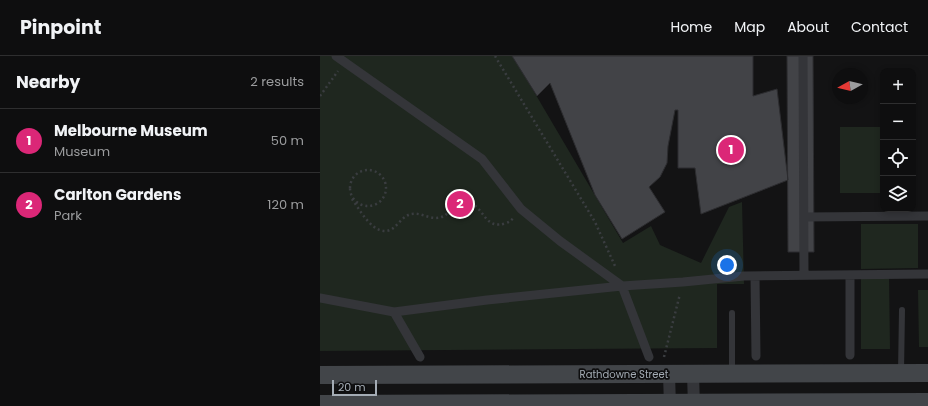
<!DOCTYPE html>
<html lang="en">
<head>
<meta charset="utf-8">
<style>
  :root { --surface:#0e0e0f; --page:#171718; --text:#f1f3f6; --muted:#9b9c9e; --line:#2e2e2f; --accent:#db2777 }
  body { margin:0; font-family:Poppins,sans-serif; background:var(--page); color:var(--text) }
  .controls { position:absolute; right:12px; top:12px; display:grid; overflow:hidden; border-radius:8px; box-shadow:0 2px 6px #0003 }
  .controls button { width:36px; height:36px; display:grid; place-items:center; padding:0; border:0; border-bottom:1px solid var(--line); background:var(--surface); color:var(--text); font:20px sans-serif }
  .compass { position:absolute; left:512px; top:12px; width:36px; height:36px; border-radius:50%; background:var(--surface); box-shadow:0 2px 6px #0003; rotate:262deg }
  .scale { position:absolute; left:12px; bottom:10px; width:45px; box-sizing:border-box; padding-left:4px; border:2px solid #a4acb5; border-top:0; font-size:11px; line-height:14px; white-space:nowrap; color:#a4acb5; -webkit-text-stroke:3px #0e0e0f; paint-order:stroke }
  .you { position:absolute; left:407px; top:209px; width:14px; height:14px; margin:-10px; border:3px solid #fff; border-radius:50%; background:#1a73e8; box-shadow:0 0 0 6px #1a73e833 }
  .badge { display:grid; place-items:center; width:26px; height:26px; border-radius:50%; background:var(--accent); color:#fff; font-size:13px; font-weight:700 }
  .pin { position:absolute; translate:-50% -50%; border:2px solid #fff; box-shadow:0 1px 4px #0006 }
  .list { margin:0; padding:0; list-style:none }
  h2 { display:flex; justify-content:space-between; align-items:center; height:52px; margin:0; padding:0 16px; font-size:17px }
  h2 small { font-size:13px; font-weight:400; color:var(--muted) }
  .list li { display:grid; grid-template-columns:26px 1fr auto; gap:12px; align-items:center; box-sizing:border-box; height:64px; padding:0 16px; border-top:1px solid var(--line) }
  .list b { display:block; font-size:15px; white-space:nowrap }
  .list p { margin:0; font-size:13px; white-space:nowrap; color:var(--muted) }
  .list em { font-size:13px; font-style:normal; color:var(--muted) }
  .icon { flex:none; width:22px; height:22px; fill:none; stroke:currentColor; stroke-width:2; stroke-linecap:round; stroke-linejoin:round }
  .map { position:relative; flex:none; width:608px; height:350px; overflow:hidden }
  header { display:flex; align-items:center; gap:24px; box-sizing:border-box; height:56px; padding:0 20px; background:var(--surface); border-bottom:1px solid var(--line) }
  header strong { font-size:19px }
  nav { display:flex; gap:22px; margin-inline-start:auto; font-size:14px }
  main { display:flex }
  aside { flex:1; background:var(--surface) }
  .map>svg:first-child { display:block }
  .green { fill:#1f271f }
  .building { fill:#424347; stroke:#2d2d30 }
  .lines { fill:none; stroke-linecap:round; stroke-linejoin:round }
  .path { stroke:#3a3d40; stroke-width:2.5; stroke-dasharray:2 3; stroke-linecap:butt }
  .service { stroke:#343539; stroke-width:6 }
  .pedestrian { stroke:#343539; stroke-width:9 }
  .minor { stroke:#343539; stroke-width:12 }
  .secondary { stroke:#424549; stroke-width:18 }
  .labels { text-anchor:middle; stroke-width:3.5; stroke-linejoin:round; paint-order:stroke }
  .street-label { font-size:10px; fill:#a4acb5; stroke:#0e0e0f }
</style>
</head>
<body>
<header>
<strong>Pinpoint</strong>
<nav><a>Home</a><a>Map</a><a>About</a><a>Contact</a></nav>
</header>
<main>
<aside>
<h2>Nearby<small>2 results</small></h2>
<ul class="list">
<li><span class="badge">1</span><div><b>Melbourne Museum</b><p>Museum</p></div><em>50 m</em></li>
<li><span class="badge">2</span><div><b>Carlton Gardens</b><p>Park</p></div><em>120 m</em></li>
</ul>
</aside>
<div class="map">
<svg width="608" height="350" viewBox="0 0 608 350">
  <rect width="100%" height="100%" fill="#131314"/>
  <path class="green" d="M0,0H193L303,187L331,170L340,189L381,207L409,151L422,146L424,228H397V292L0,295Z
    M520,71H563V137H520Z
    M541,168H598V212L541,213Z
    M541,221H569L570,293H541Z
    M598,234H608V291H599Z"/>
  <path class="building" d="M192,0H433V40L457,33L468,124L381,158L375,112H358V54H355L348,90L347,107L340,121L329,131L345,156L302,183L275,139L230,27L217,40Z
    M467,0H493L494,196H468Z"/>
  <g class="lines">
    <path class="path" d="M175,0L275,166L295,210
      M0,40L18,15
      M30 132a18 18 0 1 1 36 0a18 18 0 1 1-36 0Z
      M32,143C40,154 55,183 72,173C78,169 83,160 91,158C103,156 112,166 124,160C132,155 139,143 149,146C164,151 165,175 186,167C189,166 191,165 193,162
      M344,301L360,238"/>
    <path class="service" d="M412,257V316
      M581,316L582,254"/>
    <path class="pedestrian" d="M16,0L162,103L201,153L240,185L302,230L329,301
      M483,0L484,219
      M484,161L608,160
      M530,219V299
      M435,220L436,300
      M0,242L74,256L167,244L302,230L363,226L424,220L608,218
      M74,256L100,301"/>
    <path class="minor" d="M349,318L350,350
      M373,318L374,350"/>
    <path class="secondary" d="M0,319L608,317
      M0,348L608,346"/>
  </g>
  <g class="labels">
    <g class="street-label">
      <text x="304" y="322">Rathdowne Street</text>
    </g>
  </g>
</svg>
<div class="controls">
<button>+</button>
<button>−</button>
<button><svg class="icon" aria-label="locate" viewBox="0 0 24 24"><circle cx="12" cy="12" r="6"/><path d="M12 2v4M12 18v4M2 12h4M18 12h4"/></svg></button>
<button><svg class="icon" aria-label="layers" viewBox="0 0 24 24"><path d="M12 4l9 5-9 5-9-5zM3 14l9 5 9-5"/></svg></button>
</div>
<svg class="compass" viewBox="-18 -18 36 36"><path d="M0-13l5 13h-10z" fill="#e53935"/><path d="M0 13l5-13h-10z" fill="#9b9c9e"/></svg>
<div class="scale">20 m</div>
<div class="you"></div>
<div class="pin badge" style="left:411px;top:94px">1</div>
<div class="pin badge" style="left:140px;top:148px">2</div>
</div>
</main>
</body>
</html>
